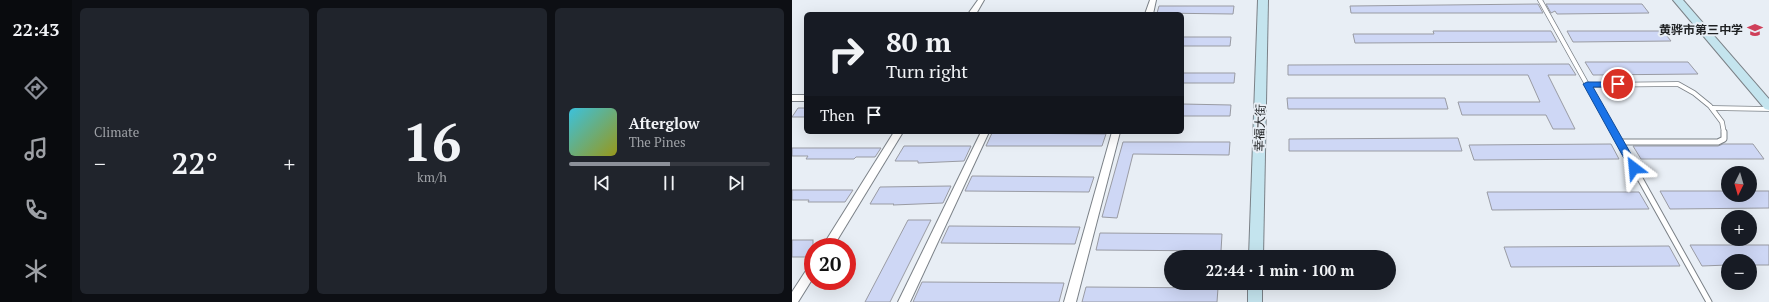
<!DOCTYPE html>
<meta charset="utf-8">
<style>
:root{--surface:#171b24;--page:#20242c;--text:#f1f3f6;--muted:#9ea1a6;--line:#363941;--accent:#8c9099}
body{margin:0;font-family:"PT Serif","Noto Sans SC",serif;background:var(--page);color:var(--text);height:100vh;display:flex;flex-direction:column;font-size:15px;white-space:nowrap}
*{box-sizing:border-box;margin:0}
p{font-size:13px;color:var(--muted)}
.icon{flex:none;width:22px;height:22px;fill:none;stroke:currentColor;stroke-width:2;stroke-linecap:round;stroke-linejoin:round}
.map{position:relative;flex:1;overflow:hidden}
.drawer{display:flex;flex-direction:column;gap:8px;padding:8px;background:#0d0f14;width:720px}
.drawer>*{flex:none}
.banner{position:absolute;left:12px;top:12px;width:380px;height:122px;border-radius:6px;box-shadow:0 4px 16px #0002;background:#171b24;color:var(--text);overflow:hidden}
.needle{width:26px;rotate:185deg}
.controls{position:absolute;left:929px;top:166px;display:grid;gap:8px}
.controls a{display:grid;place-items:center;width:36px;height:36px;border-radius:50%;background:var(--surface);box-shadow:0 4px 16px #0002;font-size:20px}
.speed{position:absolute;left:12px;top:238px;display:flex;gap:8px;font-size:20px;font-weight:700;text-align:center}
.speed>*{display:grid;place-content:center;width:52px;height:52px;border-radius:50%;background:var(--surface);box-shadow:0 4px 16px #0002;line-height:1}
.speed .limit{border:6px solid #d22;background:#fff;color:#111}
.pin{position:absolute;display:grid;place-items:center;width:34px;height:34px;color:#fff;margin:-17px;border:2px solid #fff;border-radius:50%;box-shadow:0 1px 4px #0007}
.me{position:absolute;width:44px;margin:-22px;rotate:331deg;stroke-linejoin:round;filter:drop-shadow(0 0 3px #0008)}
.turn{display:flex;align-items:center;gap:14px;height:84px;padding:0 16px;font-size:18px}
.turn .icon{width:52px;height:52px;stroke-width:2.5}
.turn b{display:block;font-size:28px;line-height:34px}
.then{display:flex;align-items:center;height:38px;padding:0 16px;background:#0003;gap:8px;font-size:15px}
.big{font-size:30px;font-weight:800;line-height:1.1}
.drawer .card{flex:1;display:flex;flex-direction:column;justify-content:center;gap:6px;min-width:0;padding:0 14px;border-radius:6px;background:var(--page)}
.drawer .dial{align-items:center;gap:0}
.dial b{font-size:52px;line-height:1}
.song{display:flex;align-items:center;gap:12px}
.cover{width:48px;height:48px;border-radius:6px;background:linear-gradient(135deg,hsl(190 70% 55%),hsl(60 70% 35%))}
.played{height:4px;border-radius:2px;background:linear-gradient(90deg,var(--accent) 50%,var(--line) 50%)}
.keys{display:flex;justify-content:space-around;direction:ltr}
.heat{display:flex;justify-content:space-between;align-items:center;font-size:22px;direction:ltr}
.drawer .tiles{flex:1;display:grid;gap:8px;grid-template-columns:repeat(3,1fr)}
.trip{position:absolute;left:372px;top:250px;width:232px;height:40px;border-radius:20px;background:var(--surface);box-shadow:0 4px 16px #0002;font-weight:800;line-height:40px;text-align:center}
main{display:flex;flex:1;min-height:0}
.menu{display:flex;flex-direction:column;width:72px;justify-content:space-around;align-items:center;background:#090b0e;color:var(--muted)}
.menu .icon{width:28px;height:28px}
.menu .active{color:var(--accent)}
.menu b{font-size:18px;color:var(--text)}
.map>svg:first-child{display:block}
</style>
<main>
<nav class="menu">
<b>22:43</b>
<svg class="icon active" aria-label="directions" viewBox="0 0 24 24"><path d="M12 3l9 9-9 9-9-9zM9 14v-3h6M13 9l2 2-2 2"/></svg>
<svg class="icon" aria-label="music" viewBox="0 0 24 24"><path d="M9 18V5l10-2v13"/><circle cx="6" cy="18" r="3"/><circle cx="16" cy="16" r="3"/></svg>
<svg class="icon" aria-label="phone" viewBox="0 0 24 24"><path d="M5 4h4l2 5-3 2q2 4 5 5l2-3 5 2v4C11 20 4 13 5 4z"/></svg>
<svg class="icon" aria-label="climate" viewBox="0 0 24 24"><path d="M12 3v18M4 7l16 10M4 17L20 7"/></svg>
</nav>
<section class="drawer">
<div class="tiles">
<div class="card"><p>Climate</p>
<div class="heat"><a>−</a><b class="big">22°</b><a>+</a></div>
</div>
<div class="card dial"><b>16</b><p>km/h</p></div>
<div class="card">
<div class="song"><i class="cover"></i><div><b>Afterglow</b><p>The Pines</p></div></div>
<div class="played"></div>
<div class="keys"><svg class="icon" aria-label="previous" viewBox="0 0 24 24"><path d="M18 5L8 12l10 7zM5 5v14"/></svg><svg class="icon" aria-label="pause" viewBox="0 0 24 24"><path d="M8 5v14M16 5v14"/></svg><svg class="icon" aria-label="next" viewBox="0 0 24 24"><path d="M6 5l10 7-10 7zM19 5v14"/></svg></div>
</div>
</div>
</section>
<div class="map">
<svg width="977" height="302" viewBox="0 0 977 302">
<rect width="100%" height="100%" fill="#e8eef5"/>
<g fill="#ced7f5" stroke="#999ba3">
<path d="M746 4 751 13H559L558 6Z"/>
<path d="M754 4H850L857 13 765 14 763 11 759 13Z"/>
<path d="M367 6H442L441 14 365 13Z"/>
<path d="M641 31H759L765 42 563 43 561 34H642Z"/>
<path d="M775 31H871L879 41 781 42Z"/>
<path d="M390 37H439L438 46H390Z"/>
<path d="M793 62H896L906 74 801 75Z"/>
<path d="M777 64 784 75H756L783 129H761L754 115H670L666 102H748L736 75H496V65Z"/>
<path d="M390 73H443L442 83H390Z"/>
<path d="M495 98H653L656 109H496Z"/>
<path d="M390 104 439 105 438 116H390Z"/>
<path d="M6 108H14V117H0Z"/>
<path d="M200 133 314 134 310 146H194Z"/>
<path d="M666 138 670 151H497V139Z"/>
<path d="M331 142H438L437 155 341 154 325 218 310 217Z"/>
<path d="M819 144 827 159 682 160 677 145Z"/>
<path d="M931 144H961L972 159H849L841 146H926Z"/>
<path d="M112 146H179L172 161 126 163V161H103Z"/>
<path d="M0 148H89L83 157H64L62 159H14L16 156H0Z"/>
<path d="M180 176 302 177 297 192 173 191Z"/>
<path d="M159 186 151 203 101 205 102 204H78L88 187Z"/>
<path d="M0 190H61L53 202H16L17 200H0Z"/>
<path d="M868 191H936V195H958V191H977V208L878 209Z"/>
<path d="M695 192H847L857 209 700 210Z"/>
<path d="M116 220H139L98 302H73Z"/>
<path d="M157 226 288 227 283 244 149 243Z"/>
<path d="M308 233 430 234 429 251 304 250Z"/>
<rect x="0" y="240" width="21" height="17"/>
<path d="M898 245H977V265H958V261H936V265L910 266Z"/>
<path d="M877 246 888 266 719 267 712 247Z"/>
<path d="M130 282 272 283 267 302H121Z"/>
<path d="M294 287 426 288 425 302H290Z"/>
</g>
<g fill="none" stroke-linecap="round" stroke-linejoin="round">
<g stroke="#7b8187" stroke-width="5.5">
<g id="lane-far1">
<path d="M748 0 822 133"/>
<path d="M795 85 886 84 902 93 918 106 930 122 932 133"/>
<path d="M920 108 977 109"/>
</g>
</g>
<g stroke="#7b8187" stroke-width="7">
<g id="lane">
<path d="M822 132 917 302"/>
<path d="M827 142H926L932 139V132"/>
</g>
</g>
<g stroke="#7b8187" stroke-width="2">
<g id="street">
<path d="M186 0H192L184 14H176Z"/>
<path d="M358 0H364L361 14H353Z"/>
<rect x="0" y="95" width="14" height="6"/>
<path d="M102 132H111L41 247H30Z"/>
<path d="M189 132H197L118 302H106Z"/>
<path d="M320 132H328L284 302H272Z"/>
<path d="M21 264V278L6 302H0V292L17 266Z"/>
</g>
</g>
<g stroke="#7b8187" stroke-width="2">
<g id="secondary">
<path d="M466 0H476L471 257H457Z"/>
<path d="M881 0H891L977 99V110L973 109Z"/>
<rect x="456" y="283" width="14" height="19"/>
</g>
</g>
<use href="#lane-far1" stroke="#fff" stroke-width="4"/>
<use href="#lane" stroke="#fff" stroke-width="5"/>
<use href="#street" fill="#fff" fill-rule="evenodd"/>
<use href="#secondary" fill="#c4e4ee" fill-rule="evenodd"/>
</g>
<path fill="#1a73e8" stroke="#114b97" d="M795 82H826L830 84 826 87H801L847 168 845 171H839L791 84Z"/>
<defs>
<g id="school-bare" transform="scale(1.2)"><path d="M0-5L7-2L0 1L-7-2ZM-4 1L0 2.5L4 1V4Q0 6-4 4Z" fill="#cf3f59" stroke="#e8eef5" stroke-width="2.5" paint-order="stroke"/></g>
</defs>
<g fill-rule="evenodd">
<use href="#school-bare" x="963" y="30"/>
</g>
<g text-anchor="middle" stroke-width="4" stroke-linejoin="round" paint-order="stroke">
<g font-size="12" font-weight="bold" fill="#1f2123" stroke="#e8eef5" text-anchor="end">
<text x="951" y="34">黄骅市第三中学</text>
</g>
<g font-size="12" fill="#1f2123" stroke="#e8eef5">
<text transform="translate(468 128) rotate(-88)" y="4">幸福大街</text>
</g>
</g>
</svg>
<div class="controls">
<a><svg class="needle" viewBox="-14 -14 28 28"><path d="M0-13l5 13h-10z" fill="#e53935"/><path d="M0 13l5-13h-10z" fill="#9ea1a6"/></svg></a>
<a>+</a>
<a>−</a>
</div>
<div class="speed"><div class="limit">20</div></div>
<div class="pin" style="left:826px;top:84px;background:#d93025"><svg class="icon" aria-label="arrive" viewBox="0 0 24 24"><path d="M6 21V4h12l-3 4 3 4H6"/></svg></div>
<svg class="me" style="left:842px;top:168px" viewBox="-20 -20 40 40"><path d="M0-17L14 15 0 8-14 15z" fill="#1a73e8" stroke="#fff" stroke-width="4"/></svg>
<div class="trip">22:44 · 1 min · 100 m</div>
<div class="banner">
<div class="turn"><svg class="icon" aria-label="right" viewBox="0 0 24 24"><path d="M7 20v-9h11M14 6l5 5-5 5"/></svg><div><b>80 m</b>Turn right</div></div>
<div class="then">Then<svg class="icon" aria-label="arrive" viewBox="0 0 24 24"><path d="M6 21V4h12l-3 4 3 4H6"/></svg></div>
</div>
</div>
</main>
